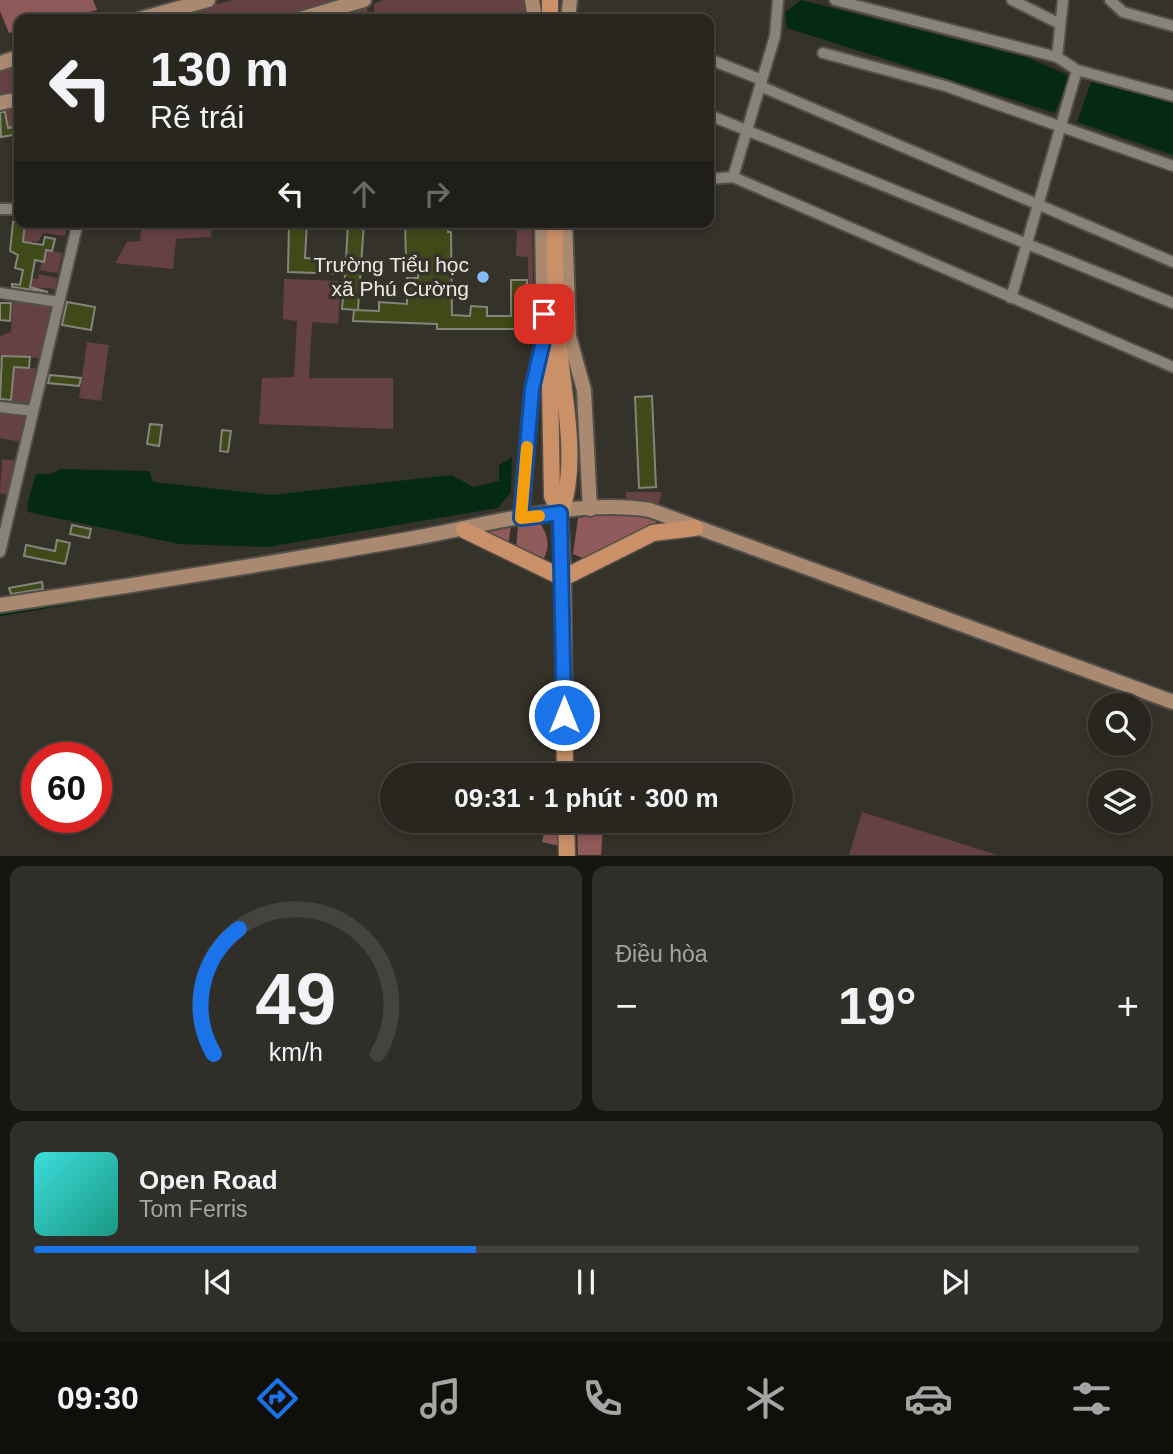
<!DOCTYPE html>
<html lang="vi">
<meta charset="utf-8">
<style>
:root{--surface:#28261f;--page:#302e28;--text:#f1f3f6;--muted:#a5a5a4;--line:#44433d;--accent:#1a73e8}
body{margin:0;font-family:Helvetica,sans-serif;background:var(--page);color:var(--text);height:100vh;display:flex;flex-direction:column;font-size:26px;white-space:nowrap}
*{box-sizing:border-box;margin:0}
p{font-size:23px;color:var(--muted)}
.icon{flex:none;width:38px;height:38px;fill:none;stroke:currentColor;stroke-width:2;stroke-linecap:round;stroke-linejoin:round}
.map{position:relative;height:856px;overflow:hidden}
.side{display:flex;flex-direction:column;gap:10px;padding:10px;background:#161511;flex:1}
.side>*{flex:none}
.hud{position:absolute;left:14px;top:14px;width:700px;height:214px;border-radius:14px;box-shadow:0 4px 10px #0003,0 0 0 2px var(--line);background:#28261f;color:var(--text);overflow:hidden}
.buttons{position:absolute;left:1088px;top:693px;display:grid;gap:14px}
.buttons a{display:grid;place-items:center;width:63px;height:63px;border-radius:50%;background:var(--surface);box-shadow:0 4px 10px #0003,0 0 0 2px var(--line);font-size:35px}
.speed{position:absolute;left:21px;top:742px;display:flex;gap:14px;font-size:35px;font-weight:700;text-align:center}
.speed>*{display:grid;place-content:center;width:91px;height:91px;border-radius:50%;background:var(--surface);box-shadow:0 4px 10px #0003,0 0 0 2px var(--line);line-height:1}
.speed .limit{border:10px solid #d22;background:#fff;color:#111}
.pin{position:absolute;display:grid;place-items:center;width:60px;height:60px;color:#fff;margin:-30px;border-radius:14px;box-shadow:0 4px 10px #0006}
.me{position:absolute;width:77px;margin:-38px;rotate:0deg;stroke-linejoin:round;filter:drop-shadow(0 0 5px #0008)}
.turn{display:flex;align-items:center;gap:24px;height:147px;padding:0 21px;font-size:32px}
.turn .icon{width:91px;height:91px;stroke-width:2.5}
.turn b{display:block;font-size:49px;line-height:60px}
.lanes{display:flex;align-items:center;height:66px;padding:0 21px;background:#0003;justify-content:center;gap:35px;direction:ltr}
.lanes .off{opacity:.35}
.big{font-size:52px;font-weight:700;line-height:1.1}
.side .card{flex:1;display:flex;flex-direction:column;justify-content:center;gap:10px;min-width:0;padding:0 24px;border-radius:14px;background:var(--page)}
.side .dial{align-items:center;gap:0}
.dial svg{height:182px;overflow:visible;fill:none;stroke:var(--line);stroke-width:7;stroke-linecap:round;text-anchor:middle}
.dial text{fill:var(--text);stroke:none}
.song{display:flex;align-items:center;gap:21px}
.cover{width:84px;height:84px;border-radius:10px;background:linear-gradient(135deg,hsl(180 70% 55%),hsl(170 70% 35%))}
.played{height:7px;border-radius:4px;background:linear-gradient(90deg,var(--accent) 40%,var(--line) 40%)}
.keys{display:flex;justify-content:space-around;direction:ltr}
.heat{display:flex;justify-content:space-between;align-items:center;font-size:38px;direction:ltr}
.side .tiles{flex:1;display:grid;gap:10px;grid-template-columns:1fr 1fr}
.card:last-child{grid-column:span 2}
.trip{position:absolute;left:380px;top:763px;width:413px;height:70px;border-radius:35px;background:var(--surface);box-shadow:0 4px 10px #0003,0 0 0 2px var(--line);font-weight:700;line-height:70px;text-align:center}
.dock{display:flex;height:112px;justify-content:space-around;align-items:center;background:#100f0c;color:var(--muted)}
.dock .icon{width:49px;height:49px}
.dock .current{color:var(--accent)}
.dock b{font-size:32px;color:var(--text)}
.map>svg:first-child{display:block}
</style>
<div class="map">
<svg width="1173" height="856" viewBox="0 0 1173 856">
<rect width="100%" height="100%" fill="#353229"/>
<g fill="#664141">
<path d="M233 0H351L285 19H159Z"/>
<path d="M384 0H528L531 19H375L374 4Z"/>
<path d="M367 5 368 19H313Z"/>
<path d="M19 64V95L0 100V70Z"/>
<path d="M19 105V127L8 128 5 108Z"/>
<path d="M25 222H69L65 236 43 233 38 242 32 241 30 251 21 258Z"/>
<path d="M142 222H212L211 237 176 239 173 269 115 263 127 242 140 241Z"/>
<path d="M517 222H532L534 340 529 339 528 257 516 256Z"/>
<path d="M47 250 62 253 58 273 39 270Z"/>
<path d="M39 274 57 278 55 289 30 287 31 278 38 279Z"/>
<path d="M284 279 341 281 338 324 312 322 309 378H393V429L259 424 262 378 294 377 297 321 283 319Z"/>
<path d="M13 298 52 303 40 358 2 356 0 367V336L11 332Z"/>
<path d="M87 342 109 345 101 401 79 398Z"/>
<path d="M6 367 36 368 28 407 11 405 13 382 5 381Z"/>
<path d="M0 410 27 412 21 442 0 438Z"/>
<path d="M2 459 16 461 9 495 0 493Z"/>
<path d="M626 492H662L658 506 631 502 626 498Z"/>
<path d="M862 812 997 855H849Z"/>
</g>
<g fill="#915a5a">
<path d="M0 0H93L97 10 63 19H19V31L9 33 0 11Z"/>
<path d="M628 511 655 517 656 523 594 556 583 558 573 554 578 518Z"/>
<path d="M539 521C547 535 551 543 544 558L535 561 516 550 518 525Z"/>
<path d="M511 524 508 548 484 532Z"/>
<path d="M547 821H559L560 846 542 842Z"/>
<path d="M577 821H594V827H603L601 855H578Z"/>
</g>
<g fill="#052a14">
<path d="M801 0 1029 58 1070 76 1055 113 787 28 785 12Z"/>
<path d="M1091 82 1173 102V155L1077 122Z"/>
<path d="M512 457 511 492 498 508 267 547 179 544 28 512 27 505 36 474H51L60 469 149 471 153 482 272 495 451 475 473 487 499 481V465Z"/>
</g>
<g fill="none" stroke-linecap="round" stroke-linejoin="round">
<g stroke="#052a14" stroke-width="2.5">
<path d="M414 545 457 538"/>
<path d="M0 615 169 586"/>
</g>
</g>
<g fill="#404a19" stroke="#82857b" stroke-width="2">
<path d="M0 112H5L8 128 19 126V134L1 137Z"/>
<path d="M13 222H25L23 242 43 245 45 237 55 239 52 251 46 250 44 262 35 260 30 287 48 292 12 287V284L20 285 23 270 15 268 18 255 10 251Z"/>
<path d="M289 222H307L305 258 346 260 348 222H364L358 310 342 309 345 274 288 272Z"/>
<path d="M405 222H448V232H451L452 315 470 316 471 306 487 307V316H511V280H527V329H437V324L353 321 354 310 379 311V302L407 304V278H418V257H406Z"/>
<path d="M67 302 95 307 91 330 62 325Z"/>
<path d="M0 303H11L10 321 0 320Z"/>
<path d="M2 356 30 357 29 368 14 367 11 400 0 399Z"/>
<path d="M50 375 81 378 79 386 48 383Z"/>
<path d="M652 396 656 487 639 488 635 397Z"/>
<path d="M150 424 162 425 159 446 147 444Z"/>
<path d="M222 430 231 431 228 452 220 451Z"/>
<path d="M72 525 91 529 89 538 70 534Z"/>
<path d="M57 540 70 543 65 564 24 556 26 545 55 551Z"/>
<path d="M42 582 43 589 11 594 9 588Z"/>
</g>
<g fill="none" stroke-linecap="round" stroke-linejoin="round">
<g stroke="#534f49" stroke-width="14">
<g id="street">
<path d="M835 0 1057 57 1077 70 1173 96"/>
<path d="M1012 0 1060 24"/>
<path d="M1110 0 1123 12 1173 26"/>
<path d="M823 53 945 86 1173 166"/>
<path d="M1057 57 1063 0"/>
<path d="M709 59 762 80"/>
<path d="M760 86 1173 262"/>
<path d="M709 115 1173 303"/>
<path d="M733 177 775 36 778 0"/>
<path d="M709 179 733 177 1173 367"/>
<path d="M0 209H19"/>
<path d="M0 293 59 302"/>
<path d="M1011 298 1077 70"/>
<path d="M0 407 33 411"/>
<path d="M0 552 78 222"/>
</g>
</g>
<g stroke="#534f49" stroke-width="18">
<g id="secondary">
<path d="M532 0 535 19"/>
<path d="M140 19 208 0"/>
<path d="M300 19 364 0"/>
<path d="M568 19 570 0"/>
<path d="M0 63 19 57"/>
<path d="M0 103 19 99"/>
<path d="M565 222 569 336 584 390 590 509"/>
<path d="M521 518 532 389 544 336 542 222"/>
<path d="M0 605C137 585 273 563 409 539 484 526 574 498 650 510L1173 702"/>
</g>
</g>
<g stroke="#534f49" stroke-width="19">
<g id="primary">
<path d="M550 0V19"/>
<path d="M555 222C555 258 555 295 557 331 561 381 581 466 560 513"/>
<path d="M557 332 550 384 552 496 560 513 563 578 565 775"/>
<path d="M464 530 563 578 653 533 695 528"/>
<path d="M566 821 567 856"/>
</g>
</g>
<use href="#street" stroke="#88837a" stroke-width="10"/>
<use href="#secondary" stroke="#a98a71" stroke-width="14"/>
<use href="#primary" stroke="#ca9169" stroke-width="16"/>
</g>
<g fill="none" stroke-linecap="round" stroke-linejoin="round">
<g stroke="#114b97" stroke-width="18">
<path id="route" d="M544 314V337L532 389 521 518 560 513 564 715"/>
</g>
<use href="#route" stroke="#1a73e8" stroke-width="12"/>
<path stroke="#f59e0b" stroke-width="12" d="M527 447 521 518 539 516"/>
</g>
<circle fill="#85bbfb" stroke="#353229" stroke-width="2.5" cx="483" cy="277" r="7"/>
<g text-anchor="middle" stroke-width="7" stroke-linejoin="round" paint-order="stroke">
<g font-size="21" fill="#edeae5" stroke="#353229" text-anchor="end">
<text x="469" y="272">Trường Tiểu học<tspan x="469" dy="24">xã Phú Cường</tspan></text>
</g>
</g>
</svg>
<div class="buttons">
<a><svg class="icon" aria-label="search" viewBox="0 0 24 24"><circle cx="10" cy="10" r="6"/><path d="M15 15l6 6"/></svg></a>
<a><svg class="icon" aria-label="layers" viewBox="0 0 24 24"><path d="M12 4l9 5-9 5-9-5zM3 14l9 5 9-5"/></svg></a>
</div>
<div class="speed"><div class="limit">60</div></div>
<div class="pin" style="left:544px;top:314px;background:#d93025"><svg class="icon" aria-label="arrive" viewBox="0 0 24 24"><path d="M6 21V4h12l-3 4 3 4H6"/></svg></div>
<svg class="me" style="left:564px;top:715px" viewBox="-20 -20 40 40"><circle r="17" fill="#1a73e8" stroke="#fff" stroke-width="3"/><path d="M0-11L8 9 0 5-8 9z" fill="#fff"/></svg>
<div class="trip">09:31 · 1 phút · 300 m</div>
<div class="hud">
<div class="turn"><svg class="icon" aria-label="left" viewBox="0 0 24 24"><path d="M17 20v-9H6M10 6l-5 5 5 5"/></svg><div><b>130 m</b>Rẽ trái</div></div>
<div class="lanes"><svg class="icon" aria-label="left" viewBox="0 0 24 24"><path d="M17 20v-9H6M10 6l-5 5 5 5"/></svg><svg class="icon off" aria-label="ahead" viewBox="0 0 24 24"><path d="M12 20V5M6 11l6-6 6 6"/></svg><svg class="icon off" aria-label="right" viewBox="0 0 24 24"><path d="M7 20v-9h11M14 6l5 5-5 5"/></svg></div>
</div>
</div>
<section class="side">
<div class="tiles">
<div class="card dial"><svg viewBox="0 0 100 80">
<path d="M14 69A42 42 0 1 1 86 69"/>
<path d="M14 69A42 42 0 0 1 25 14" stroke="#1a73e8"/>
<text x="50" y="56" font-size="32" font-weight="700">49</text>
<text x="50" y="72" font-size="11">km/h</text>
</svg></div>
<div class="card"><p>Điều hòa</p>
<div class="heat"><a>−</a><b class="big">19°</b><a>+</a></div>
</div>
<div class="card">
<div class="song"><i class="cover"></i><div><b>Open Road</b><p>Tom Ferris</p></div></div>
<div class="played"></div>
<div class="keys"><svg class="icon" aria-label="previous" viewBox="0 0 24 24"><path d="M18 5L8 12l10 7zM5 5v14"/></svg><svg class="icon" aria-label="pause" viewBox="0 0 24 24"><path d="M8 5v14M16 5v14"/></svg><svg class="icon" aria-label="next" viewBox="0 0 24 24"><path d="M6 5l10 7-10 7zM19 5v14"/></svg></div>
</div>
</div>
</section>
<nav class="dock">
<b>09:30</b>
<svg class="icon current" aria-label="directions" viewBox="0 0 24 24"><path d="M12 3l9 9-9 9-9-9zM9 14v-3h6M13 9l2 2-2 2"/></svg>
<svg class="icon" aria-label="music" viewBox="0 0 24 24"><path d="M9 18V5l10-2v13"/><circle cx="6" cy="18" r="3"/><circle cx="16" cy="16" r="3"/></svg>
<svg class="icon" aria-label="phone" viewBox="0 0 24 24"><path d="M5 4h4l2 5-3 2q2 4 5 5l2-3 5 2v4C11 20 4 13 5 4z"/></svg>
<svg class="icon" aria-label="climate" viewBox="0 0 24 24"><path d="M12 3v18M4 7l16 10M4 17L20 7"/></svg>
<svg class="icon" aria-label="car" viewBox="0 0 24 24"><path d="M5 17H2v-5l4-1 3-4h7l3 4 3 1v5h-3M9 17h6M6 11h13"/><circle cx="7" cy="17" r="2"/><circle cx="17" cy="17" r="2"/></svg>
<svg class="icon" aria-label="filters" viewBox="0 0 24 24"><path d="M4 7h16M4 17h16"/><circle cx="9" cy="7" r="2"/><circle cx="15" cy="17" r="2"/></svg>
</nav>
